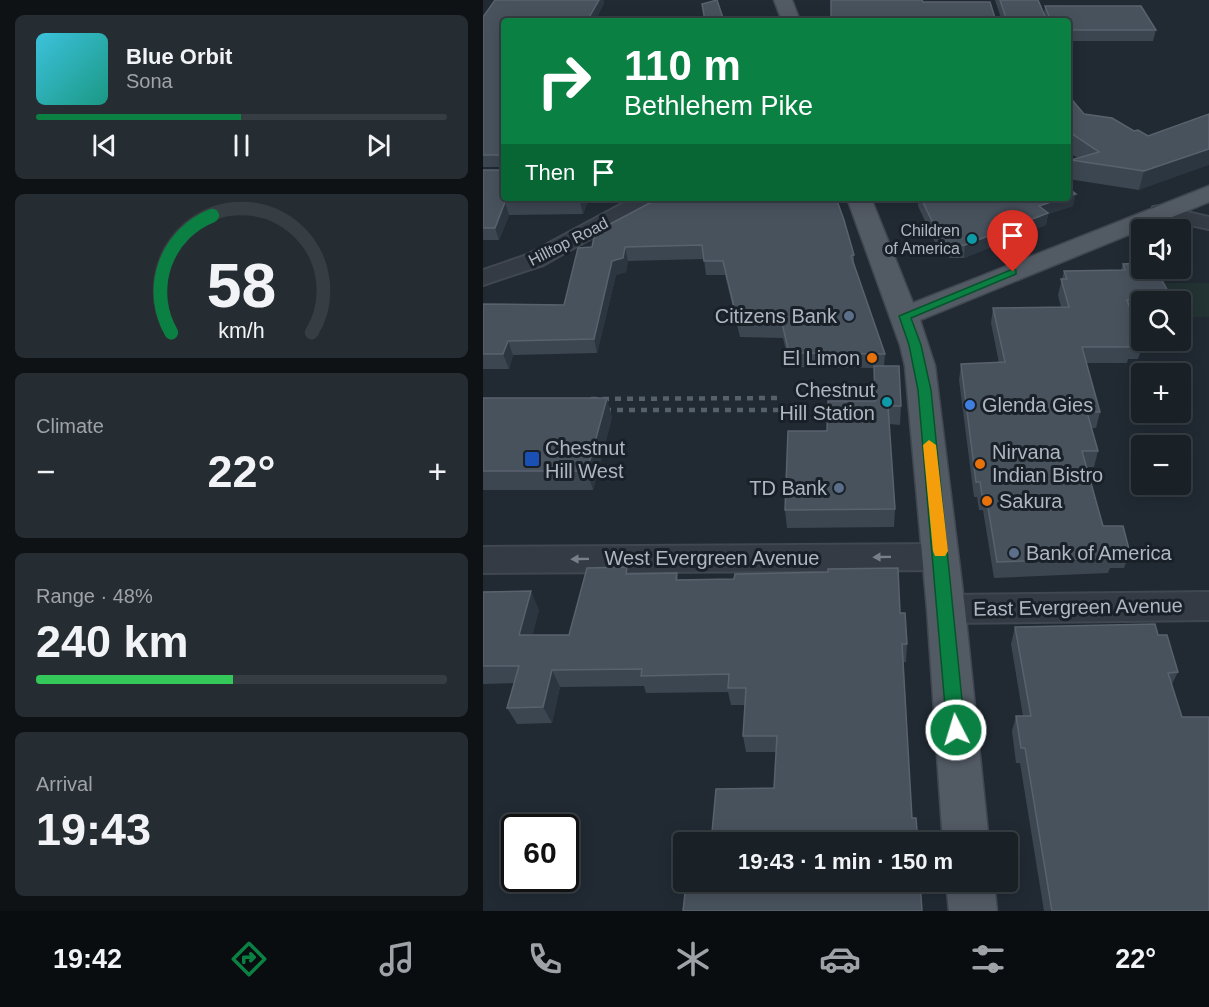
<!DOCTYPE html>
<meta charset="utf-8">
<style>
:root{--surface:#192026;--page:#262d32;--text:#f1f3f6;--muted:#9fa3a7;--line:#373e43;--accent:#0b8043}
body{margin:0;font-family:Arial,sans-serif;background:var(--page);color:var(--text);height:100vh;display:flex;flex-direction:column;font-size:22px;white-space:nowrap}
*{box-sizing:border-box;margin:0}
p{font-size:20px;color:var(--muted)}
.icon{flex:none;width:33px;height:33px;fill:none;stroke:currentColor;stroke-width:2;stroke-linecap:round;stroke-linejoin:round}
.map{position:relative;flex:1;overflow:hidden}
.details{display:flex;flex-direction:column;gap:15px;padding:15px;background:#0e1215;width:483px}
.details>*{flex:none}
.guide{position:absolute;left:18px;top:18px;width:570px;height:183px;border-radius:6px;box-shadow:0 3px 15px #0003,0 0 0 2px var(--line);background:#0b8043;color:#fff;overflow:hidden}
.tools{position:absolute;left:648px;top:219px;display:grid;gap:12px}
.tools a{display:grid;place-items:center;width:60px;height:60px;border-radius:6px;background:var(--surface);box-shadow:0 3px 15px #0003,0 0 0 2px var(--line);font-size:30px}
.speed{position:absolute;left:18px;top:814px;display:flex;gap:12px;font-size:30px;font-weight:700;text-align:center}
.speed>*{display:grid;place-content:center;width:78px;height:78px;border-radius:50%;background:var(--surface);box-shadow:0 3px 15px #0003,0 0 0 2px var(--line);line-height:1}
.speed .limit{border:3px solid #111;border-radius:9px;background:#fff;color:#111}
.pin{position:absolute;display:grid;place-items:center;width:51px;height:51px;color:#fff;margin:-62px -26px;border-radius:50% 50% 50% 0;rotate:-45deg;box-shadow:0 0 6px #0007}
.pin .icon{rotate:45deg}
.me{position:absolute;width:66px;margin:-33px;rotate:355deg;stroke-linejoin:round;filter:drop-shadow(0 0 4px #0008)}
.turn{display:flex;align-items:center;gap:21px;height:126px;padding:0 24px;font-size:27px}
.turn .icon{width:78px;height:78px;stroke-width:2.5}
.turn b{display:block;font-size:42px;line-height:51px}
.then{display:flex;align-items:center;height:57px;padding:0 24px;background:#0003;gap:12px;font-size:22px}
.big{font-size:45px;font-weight:700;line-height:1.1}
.details .tile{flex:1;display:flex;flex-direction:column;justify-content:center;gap:9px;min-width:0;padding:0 21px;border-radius:9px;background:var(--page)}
.details .dial{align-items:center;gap:0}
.dial svg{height:156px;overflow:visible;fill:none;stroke:var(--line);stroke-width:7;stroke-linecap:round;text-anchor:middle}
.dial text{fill:var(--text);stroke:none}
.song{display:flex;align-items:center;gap:18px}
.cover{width:72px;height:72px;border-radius:9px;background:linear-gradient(135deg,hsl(190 70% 55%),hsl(170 70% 35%))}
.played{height:6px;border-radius:3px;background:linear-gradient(90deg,var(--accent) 50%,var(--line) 50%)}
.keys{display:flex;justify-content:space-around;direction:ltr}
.heat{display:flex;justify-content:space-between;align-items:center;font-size:33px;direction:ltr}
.charge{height:9px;border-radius:4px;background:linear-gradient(90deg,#34c759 48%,var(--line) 0)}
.trip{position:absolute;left:190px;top:832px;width:345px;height:60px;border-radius:6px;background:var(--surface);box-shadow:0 3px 15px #0003,0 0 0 2px var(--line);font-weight:700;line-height:60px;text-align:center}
.menu{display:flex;height:96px;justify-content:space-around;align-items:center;background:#0a0d0f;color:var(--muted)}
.menu .icon{width:42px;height:42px}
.menu .selected{color:var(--accent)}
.menu b{font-size:27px;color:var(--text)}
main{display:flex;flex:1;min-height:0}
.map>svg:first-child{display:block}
</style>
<main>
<section class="details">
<div class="tile">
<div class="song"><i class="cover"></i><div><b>Blue Orbit</b><p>Sona</p></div></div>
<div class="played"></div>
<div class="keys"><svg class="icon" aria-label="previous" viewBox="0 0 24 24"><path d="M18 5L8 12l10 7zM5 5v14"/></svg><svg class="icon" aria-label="pause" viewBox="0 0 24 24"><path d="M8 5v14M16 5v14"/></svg><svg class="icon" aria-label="next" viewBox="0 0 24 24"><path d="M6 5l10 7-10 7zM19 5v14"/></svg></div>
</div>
<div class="tile dial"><svg viewBox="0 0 100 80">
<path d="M14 69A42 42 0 1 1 86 69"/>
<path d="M14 69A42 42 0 0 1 35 9" stroke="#0b8043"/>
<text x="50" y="56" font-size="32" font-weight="700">58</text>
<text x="50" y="72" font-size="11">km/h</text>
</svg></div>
<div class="tile"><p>Climate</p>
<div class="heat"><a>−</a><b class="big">22°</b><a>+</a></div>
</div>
<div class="tile"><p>Range · 48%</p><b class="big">240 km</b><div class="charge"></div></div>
<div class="tile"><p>Arrival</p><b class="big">19:43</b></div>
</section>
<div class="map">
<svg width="726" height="911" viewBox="0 0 726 911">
<rect width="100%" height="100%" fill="#212a33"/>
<path fill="#233334" d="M667 283H726V317H698V302L677 301Z"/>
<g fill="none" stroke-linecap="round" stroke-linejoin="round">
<g stroke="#404750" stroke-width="4">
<g id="street">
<path d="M150 198H176L173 202 60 265 0 285V270L44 255Z"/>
<path d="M678 206 726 217V229L670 217 667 212 670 207Z"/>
<path d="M458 544 469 548 474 557 469 566 458 570 0 573V547Z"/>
<path d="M726 592V620L463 623 451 619 446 609 451 599 463 595Z"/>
</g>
</g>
<g stroke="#404750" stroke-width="3">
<g id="primary">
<path d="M291 0H309L317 21H299Z"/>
<path d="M726 186V202L437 320 452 366 482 609 506 843H460L444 609 422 366 417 345 364 198H388L430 303Z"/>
<path d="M463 882H511L514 911H466Z"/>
</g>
</g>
<use href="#street" fill="#343b44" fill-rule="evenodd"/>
<use href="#primary" fill="#525a64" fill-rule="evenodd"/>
<g stroke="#56606b" stroke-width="4.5" stroke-dasharray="6 6" stroke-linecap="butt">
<path d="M108 399 297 398"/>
<path d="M110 410H296"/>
</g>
</g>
<g fill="#3c4651">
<path d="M512 0H555L561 14 562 6 673 30 670 41H585V21H519Z"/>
<path d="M121 3 112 21H21V198H106L100 214 26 215 16 240H0V170H19V167H0V17Z"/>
<path d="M585 95 601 114 665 136 726 114 656 190 585 179 588 160 595 158 585 152Z"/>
<path d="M435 198H585L590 206 565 214 563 225 481 258H467L457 253 435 206Z"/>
<path d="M112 232 371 255V263L402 354 401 366 418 406 417 425 406 424 412 509 411 527 304 528 302 510 344 431 391 401V368L307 367 300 338 257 337 242 275H223L221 259 145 261 143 272 133 275 114 353 30 355 26 369H0V304L81 305 109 247Z"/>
<path d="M640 264 686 293 684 302H658V315H650L660 344 655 359H645L644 363H603L617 412 613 428H609L615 451 611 467H604L620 526 647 553 641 568H627L625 573 511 578 500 510H496L494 497H491L476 380 478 364 516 363 508 323 510 308 578 307 575 295 581 271 638 270Z"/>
<path d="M0 398 129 417 110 490H0Z"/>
<path d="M194 573 195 580 417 613 424 644 423 662H420L429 818 435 843 291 788 293 752H263L260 736 262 705H248L245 692 163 693 161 686 77 687 69 723 34 724 24 708 31 683 0 684V592L56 610 49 635H86L146 574Z"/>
<path d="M532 627 675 635 695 672 689 684 726 911H561L537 763H533L529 731 533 716H540L528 644Z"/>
</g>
<g fill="#2c3640">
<path d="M116 0H121V3L112 21H104Z"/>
<path d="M726 149V165L656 190 661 171Z"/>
<path d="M593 194 590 206 565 214 563 225 481 258 482 245 556 206 580 198H585V196Z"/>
<path d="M99 198H106L100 214 97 202Z"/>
<path d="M22 202 26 215 16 240 12 228Z"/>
<path d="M142 247 145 261 143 272 133 275 114 353 111 339 129 261Z"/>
<path d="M25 341 30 355 26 369 20 354Z"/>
<path d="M124 398 129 417 110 490 104 471Z"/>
<path d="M48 591 56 610 45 653 36 635Z"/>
<path d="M69 670 77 687 69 723 60 707Z"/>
</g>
<g fill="#48525d" stroke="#58626d" stroke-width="1.5">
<path d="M12 0H116L104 21H21V198H99L97 202H22L12 228H0V170H19V155H0V17Z"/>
<path d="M234 0 241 21H222L219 4Z"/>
<path d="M348 0H439L440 2H507L513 21H348Z"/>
<path d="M517 0H555L564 21H524Z"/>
<path d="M562 6H658L673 30H585V21H568Z"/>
<path d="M585 95 601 114 629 118 651 131 655 130 665 136 726 114V149L661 171 588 160 616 152 585 131Z"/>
<path d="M585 188 593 194 585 196Z"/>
<path d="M176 198H353L361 220 371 255 368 256 402 354 306 353 299 323H255L240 261H221L219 245 142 247 140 258 129 261 111 339 25 341 20 354H0V304L81 305 95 248 109 247 112 232Z"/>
<path d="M438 198H580L556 206 565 213 482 245 469 246 458 240Z"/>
<path d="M658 263V268H672L686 293H683L685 298 644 300 660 344H648L649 347H599L617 412H604L615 451H599L620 526H640L647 553H629L631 558 514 562 503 495H499L497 482H493L478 364 522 362 510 308 586 307 578 279H584L581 271 642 270 640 264Z"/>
<path d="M391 366H416L418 406H405L412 509 302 510 305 431H344L345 401H392Z"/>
<path d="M0 398H124L104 471H0Z"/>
<path d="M144 567 143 574 194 573 193 580 251 579 252 574 345 572V569L415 568 417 613H422L424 644H419L429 818H433L435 843H228L233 789 291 788 294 736H260L263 688H245L246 674 158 676 159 669 69 670 60 707 24 708 36 666H0V592L48 591 36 635H86L104 568Z"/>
<path d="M672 624 675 635H684L695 672 685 673 699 717H726V911H569L542 748H538L533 716H548L532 627Z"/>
<path d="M225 882H437L439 911H200L203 884H224Z"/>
</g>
<defs><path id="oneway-solid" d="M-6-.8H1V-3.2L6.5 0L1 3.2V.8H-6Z" transform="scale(1.5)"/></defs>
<g fill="#777f89">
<use href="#oneway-solid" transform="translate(399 557) rotate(179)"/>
<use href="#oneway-solid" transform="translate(97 559) rotate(179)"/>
</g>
<path fill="#0b8043" stroke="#07532c" stroke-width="1.5" d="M530 269 533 270V274L428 318 438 345 448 390 482 730 479 736 473 738 467 736 464 730 435 390 426 345 416 316Z"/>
<path fill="#f59e0b" d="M446 440 453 445 465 551 462 556H452L450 551 440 445Z"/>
<g fill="#0f9aa8" stroke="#192028" stroke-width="2">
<circle cx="489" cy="239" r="6"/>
<circle cx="404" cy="402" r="6"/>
</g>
<g fill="#5c6f8a" stroke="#192028" stroke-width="2">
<circle cx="366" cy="316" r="6"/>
<circle cx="356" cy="488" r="6"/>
<circle cx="531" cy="553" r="6"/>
</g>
<g fill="#e8710a" stroke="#192028" stroke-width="2">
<circle cx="389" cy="358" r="6"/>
<circle cx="497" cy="464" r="6"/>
<circle cx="504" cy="501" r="6"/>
</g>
<circle fill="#3f7fe0" stroke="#192028" stroke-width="2" cx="487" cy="405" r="6"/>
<rect fill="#1a4fb4" stroke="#192028" stroke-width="2" x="41" y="451" width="16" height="16" rx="3"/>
<g text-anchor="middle" stroke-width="6" stroke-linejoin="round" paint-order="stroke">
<g font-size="16" fill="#aeb6c1" stroke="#192028" text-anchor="end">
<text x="477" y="236">Children<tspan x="477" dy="18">of America</tspan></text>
</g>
<g font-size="16" fill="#aeb6c1" stroke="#192028">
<text transform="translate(85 241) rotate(-27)" y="6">Hilltop Road</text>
</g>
<g font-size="20" fill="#aeb6c1" stroke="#192028" text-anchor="start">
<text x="354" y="323" text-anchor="end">Citizens Bank</text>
<text x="377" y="365" text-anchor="end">El Limon</text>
<text x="392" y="397" text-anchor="end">Chestnut<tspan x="392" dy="23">Hill Station</tspan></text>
<text x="499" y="412">Glenda Gies</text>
<text x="62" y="455">Chestnut<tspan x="62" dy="23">Hill West</tspan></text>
<text x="509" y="459">Nirvana<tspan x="509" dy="23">Indian Bistro</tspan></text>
<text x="344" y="495" text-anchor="end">TD Bank</text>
<text x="516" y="508">Sakura</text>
<text x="543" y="560">Bank of America</text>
</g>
<g font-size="20" fill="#aeb6c1" stroke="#192028">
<text x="229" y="565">West Evergreen Avenue</text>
<text transform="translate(595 607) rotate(-1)" y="7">East Evergreen Avenue</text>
</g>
</g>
</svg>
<div class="tools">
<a><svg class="icon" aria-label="sound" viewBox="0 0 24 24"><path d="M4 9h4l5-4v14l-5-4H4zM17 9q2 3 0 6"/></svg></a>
<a><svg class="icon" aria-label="search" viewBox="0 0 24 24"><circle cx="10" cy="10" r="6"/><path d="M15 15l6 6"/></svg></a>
<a>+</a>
<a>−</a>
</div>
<div class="speed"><div class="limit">60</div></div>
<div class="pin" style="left:530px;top:272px;background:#d93025"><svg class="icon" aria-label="arrive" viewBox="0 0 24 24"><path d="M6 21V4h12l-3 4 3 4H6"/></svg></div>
<svg class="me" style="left:473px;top:730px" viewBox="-20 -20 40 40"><circle r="17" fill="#0b8043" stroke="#fff" stroke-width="3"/><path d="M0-11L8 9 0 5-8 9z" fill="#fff"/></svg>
<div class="trip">19:43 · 1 min · 150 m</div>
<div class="guide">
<div class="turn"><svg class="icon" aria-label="right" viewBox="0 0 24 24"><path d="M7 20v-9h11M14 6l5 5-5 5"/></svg><div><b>110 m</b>Bethlehem Pike</div></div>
<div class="then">Then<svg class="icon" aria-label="arrive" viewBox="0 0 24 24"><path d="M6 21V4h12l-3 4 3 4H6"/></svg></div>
</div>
</div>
</main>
<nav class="menu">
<b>19:42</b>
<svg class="icon selected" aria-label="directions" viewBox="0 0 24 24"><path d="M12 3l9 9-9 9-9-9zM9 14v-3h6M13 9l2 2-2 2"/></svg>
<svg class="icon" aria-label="music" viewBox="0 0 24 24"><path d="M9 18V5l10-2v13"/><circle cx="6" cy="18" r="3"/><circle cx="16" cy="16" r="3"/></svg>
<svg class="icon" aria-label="phone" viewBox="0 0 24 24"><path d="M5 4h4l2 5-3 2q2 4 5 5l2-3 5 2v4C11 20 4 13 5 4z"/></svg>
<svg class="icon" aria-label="climate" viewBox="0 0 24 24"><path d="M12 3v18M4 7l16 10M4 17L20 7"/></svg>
<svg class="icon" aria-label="car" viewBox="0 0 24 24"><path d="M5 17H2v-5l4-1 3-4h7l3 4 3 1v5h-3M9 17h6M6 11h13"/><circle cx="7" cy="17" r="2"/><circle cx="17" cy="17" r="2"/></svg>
<svg class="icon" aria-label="filters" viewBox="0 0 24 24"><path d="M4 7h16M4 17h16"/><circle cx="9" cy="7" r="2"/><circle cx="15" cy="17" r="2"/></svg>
<b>22°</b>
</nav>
